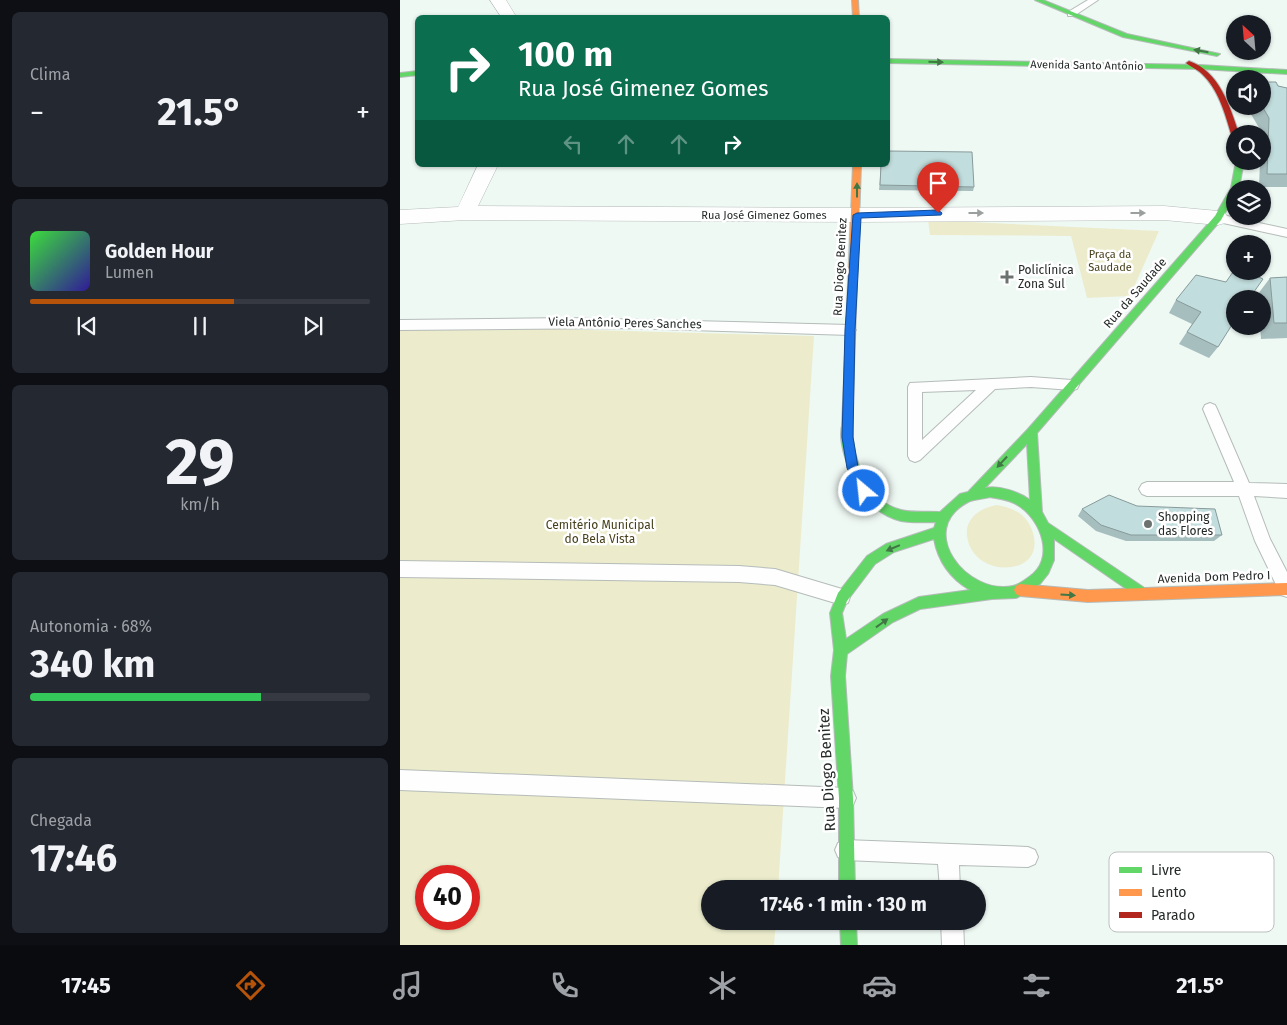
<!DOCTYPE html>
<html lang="pt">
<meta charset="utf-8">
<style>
:root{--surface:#171b24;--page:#242831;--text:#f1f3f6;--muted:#9ea1a6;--line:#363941;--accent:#b45309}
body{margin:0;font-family:"Fira Sans",sans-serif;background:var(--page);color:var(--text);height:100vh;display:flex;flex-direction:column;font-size:19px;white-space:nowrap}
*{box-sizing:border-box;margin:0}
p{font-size:16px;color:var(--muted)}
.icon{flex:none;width:28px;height:28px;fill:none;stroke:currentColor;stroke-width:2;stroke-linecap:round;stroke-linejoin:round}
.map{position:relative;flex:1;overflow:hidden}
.details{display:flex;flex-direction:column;gap:12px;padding:12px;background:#0d0f14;width:400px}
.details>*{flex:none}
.top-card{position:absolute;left:15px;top:15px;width:475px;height:152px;border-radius:8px;box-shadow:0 1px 4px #0004;background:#0b6e4f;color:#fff;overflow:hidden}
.needle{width:32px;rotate:334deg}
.tools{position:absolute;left:826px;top:15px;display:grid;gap:10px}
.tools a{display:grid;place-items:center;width:45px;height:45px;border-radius:50%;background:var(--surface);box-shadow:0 1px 4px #0004;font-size:25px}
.speed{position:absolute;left:15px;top:865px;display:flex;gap:10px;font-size:25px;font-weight:700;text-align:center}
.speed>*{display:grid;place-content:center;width:65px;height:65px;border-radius:50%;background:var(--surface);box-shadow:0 1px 4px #0004;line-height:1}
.speed .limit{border:8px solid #d22;background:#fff;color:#111}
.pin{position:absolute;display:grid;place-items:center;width:42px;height:42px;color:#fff;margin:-51px -21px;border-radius:50% 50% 50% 0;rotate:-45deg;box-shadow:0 0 5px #0007}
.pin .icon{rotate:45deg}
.me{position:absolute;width:55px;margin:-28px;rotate:332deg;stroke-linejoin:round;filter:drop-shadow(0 0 4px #0008)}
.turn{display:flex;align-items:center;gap:18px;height:105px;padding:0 20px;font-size:22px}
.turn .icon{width:65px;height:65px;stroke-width:2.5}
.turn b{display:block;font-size:35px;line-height:42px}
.lanes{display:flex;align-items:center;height:48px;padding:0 20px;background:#0003;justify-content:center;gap:25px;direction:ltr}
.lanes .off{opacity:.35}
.big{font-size:38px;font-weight:700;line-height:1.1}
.details .tile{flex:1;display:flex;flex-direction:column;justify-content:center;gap:8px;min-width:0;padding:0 18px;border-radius:8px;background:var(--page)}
.details .dial{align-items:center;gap:0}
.dial b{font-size:65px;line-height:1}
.song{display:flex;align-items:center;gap:15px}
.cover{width:60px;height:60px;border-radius:8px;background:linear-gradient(135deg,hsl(120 70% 55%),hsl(250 70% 35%))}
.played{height:5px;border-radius:2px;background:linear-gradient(90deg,var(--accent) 60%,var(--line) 60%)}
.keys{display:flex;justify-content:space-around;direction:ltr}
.heat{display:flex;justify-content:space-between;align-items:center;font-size:28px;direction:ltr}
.charge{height:8px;border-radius:4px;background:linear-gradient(90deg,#34c759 68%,var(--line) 0)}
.trip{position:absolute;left:301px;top:880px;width:285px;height:50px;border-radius:25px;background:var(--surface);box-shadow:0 1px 4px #0004;font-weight:700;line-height:50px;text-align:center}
.menu{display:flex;height:80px;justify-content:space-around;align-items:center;background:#090b0e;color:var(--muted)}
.menu .icon{width:35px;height:35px}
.menu .active{color:var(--accent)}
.menu b{font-size:22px;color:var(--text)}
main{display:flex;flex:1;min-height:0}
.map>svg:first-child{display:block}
</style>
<main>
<section class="details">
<div class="tile"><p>Clima</p>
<div class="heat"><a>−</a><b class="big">21.5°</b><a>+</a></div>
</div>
<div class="tile">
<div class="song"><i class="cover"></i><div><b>Golden Hour</b><p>Lumen</p></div></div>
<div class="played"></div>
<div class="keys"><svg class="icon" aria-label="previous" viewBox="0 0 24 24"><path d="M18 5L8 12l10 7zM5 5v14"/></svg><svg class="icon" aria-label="pause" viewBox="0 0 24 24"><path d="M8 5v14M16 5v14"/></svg><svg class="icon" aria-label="next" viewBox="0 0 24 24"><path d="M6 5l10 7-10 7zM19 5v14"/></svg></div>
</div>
<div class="tile dial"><b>29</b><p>km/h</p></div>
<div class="tile"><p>Autonomia · 68%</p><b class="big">340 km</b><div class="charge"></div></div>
<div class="tile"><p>Chegada</p><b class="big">17:46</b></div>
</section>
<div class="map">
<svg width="887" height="945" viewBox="0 0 887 945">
<rect width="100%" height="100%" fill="#eff9f4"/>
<g fill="#ececcd" fill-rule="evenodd">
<path d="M528 220 759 231 730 296 687 298 671 236 530 235Z"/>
<path d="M0 325 414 336 378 889H310V921H376L374 945H0ZM26 876H69V919H26Z"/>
<path d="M597 505C614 508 626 514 632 530 649 576 578 580 568 541 562 520 579 508 597 505Z"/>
</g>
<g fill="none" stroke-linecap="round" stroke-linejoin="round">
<g stroke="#b5bcb9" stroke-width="2">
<g id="lane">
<path d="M688 0H698L674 16H668V12Z"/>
<path d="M818 214 887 229V237L814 221 812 218Z"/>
<path d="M169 318 450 325 456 330 450 335 225 328 0 330V320Z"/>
<path d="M631 377 672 380 677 381 679 385 677 389 672 390 631 387 595 389 520 460 515 462 510 460 508 456V387L510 383ZM576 390 522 440V392Z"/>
<path d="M810 403 815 405 817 409 849 483 887 484V498L854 496 870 539 887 572V597L881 595 855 541 839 496H747L742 494 739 489 742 484 747 482H834L803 409 805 405Z"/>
<path d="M0 561 339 566 375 569 442 589 448 591 450 597 448 603 442 605 375 585 339 582 0 577Z"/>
<path d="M0 770 446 788 453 791 456 798 453 805 446 808 0 790Z"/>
<path d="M445 840 628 847 635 850 638 857 635 864 628 867 559 865 560 889H540L538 864 445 860 438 857 435 850 438 843Z"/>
<path d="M541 921H563L564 945H542Z"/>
</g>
</g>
<g stroke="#b5bcb9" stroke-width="1">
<g id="street">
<path d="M90 0H106L117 18H102Z"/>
<path d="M78 165H98L78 206 457 208 764 206 818 211 825 213 828 218 825 223 818 225 764 220 457 222 65 220 0 224V210L58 207Z"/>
</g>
</g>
<g stroke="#b5bcb9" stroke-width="2">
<g id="fast">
<path d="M635 0H643L727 34 820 54 817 56 723 37Z"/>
<path d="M488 59 800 65 887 70V74L800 69 488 63Z"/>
<path d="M18 71V75L0 77V73Z"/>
<path d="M836 161H844L839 188 835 189V195L821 220 637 433 642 512 648 523 746 589 748 593 746 597 742 599 738 597 654 539V560L648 574 640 584 620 596 616 598 592 599 520 609 493 622 447 654 445 676 453 798 455 889H439V798L431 676 434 650 430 613 438 593 467 556 486 544 534 528 536 522C524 522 512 523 501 521 470 513 453 486 445 457 442 447 439 432 443 423H451L452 426C453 458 465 501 501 510 513 513 527 511 540 512L560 494 568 492 628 429 815 216 831 188ZM627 444 630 500C619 492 599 485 585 488ZM590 497C600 499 611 500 619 506 641 520 656 559 629 577 625 580 618 585 613 586 567 596 515 530 568 502 574 499 583 499 590 497ZM534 539C538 561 551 579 570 590L519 597 483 614 446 639 442 613 447 601 475 564 494 552Z"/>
<path d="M440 921H456L457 945H441Z"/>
</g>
</g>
<g stroke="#b5bcb9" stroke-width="2">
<g id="slow">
<path d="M452 0H458L459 18H453Z"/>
<path d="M453 165H461L452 426 451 429H443L442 426Z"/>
<path d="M887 583V595L688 602 620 596 616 594 614 590 616 586 620 584 688 590Z"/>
</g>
</g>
<g stroke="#b5bcb9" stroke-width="2">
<path id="jam" d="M789 61C819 71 830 106 839 134H835V136L831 134C825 113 818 89 802 74 797 69 791 67 786 63Z"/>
</g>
<use href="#lane" fill="#fdfefd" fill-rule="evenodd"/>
<use href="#street" fill="#fdfefd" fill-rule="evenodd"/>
<use href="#fast" fill="#63d668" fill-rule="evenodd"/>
<use href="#slow" fill="#ff974d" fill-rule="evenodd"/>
<use href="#jam" fill="#b3261e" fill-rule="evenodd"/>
</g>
<g fill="#a7bebe">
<path d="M864 82 887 88V187H859L860 161H862V134H861V131L846 106H862V85Z"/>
<path d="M481 165 574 187 573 191 479 190Z"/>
<path d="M887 277V338L861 339 860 326H862V299H858V294L870 278Z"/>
<path d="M826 282 818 347 809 358 779 344 792 324 769 313 776 300Z"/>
<path d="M737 506 822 535 814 541H726L696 531 678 516 682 509Z"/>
</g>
<g fill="#c2dddd" stroke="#889b9b">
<path d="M864 82H876L878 86 887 88V174H867L869 118 862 106V86H864Z"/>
<path d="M488 151 572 152 574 187 480 185 481 165H488Z"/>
<path d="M835 269V271H846L863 279 849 299H835V320L818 347 787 332 801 312 776 300 796 275 826 282Z"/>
<path d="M887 277V323H874L870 278Z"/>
<path d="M709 495 737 506 815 509 822 535H731L701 525 682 509Z"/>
</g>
<defs><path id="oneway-solid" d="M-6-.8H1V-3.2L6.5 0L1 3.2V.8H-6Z" transform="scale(1.25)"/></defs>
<g fill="#407744">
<use href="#oneway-solid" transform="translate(801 51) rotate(-170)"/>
<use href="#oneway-solid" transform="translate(536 62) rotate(1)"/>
<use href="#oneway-solid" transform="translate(457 190) rotate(-90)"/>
<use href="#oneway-solid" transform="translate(602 462) rotate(133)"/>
<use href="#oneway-solid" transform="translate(493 548) rotate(157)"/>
<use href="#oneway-solid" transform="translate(668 595) rotate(3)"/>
<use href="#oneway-solid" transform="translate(482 623) rotate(-36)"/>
</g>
<g fill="#9b9f9d">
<use href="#oneway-solid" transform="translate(576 213)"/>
<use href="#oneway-solid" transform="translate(738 213)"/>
</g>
<path fill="#1a73e8" stroke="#114b97" d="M538 210 542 213 541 215 461 218 455 330 453 437 458 467 470 491 464 496 460 495 447 468 442 437 445 330 453 215 457 213Z"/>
<g fill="#6b726f" stroke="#fff" stroke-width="2">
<path d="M604.5 269.5h5v5h5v5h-5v5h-5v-5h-5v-5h5z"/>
<circle cx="748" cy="524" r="5"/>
</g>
<g text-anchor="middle" stroke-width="5" stroke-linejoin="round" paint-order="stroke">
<g font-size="11" fill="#242a27" stroke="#fff">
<text transform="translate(687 65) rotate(1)" y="4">Avenida Santo Antônio</text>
<text x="364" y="219">Rua José Gimenez Gomes</text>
</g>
<g font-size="11" fill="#48411d" stroke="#fff">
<text x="710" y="258">Praça da<tspan x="710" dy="13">Saudade</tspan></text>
</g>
<g font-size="12" fill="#242a27" stroke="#fff">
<text transform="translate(440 267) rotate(-87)" y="4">Rua Diogo Benitez</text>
<text transform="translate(735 293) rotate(-49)" y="4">Rua da Saudade</text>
<text transform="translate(225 323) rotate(1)" y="4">Viela Antônio Peres Sanches</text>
<text transform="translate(814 577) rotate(-2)" y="4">Avenida Dom Pedro I</text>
</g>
<g font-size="12" fill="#242a27" stroke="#fff" text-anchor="start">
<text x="618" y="274">Policlínica<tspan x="618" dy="14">Zona Sul</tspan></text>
<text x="758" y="521">Shopping<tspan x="758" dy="14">das Flores</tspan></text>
</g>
<g font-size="12" fill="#48411d" stroke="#fff">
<text x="200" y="529">Cemitério Municipal<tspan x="200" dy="14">do Bela Vista</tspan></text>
</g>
<g font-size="15" fill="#242a27" stroke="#fff">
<text transform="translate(427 770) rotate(-93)" y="5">Rua Diogo Benitez</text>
</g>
</g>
<rect x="709" y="852" width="165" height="80" rx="8" fill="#fff" stroke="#bdbfbe" stroke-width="1"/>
<rect x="719" y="867" width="23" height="6" fill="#63d668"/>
<rect x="719" y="889" width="23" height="7" fill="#ff974d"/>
<rect x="719" y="912" width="23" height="6" fill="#b3261e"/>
<g font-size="14" fill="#242a27">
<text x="751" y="875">Livre</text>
<text x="751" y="897">Lento</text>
<text x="751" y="920">Parado</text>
</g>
</svg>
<div class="tools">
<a><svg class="needle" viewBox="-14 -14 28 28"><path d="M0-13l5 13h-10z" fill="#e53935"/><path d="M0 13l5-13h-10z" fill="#9ea1a6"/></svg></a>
<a><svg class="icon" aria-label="sound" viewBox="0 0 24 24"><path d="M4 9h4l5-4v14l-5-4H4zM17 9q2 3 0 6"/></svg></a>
<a><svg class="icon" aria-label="search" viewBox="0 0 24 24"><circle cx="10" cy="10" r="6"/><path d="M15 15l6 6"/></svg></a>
<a><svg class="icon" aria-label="layers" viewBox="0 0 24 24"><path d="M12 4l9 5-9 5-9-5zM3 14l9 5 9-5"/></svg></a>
<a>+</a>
<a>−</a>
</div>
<div class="speed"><div class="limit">40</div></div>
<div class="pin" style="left:538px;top:213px;background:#d93025"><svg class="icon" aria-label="arrive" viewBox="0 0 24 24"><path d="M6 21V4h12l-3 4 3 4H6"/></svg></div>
<svg class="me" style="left:464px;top:491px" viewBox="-20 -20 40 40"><circle r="17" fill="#1a73e8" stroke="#fff" stroke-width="3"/><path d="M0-11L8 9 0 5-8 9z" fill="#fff"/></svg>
<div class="trip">17:46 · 1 min · 130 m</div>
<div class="top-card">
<div class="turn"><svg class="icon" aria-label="right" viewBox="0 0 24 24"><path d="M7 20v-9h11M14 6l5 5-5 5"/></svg><div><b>100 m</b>Rua José Gimenez Gomes</div></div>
<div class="lanes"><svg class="icon off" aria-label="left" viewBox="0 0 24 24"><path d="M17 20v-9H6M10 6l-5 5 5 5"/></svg><svg class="icon off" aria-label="ahead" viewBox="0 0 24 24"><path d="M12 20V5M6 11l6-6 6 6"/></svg><svg class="icon off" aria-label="ahead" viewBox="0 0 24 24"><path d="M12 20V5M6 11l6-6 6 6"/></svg><svg class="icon" aria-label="right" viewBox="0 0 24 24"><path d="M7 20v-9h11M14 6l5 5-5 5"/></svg></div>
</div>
</div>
</main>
<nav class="menu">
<b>17:45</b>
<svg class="icon active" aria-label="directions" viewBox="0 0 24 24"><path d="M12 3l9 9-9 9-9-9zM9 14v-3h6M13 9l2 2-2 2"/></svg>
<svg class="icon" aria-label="music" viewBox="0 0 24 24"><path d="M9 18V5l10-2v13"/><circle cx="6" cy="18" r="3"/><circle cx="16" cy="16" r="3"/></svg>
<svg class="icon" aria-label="phone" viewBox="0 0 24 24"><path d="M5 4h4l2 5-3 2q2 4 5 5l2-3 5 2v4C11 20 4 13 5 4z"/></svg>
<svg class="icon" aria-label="climate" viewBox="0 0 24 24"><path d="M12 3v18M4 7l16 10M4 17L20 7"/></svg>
<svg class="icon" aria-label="car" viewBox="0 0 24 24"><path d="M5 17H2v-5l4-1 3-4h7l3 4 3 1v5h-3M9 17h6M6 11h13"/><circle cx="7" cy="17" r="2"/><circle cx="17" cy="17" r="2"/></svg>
<svg class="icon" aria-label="filters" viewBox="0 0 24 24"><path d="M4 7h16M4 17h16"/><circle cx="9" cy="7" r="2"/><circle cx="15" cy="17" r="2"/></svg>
<b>21.5°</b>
</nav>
